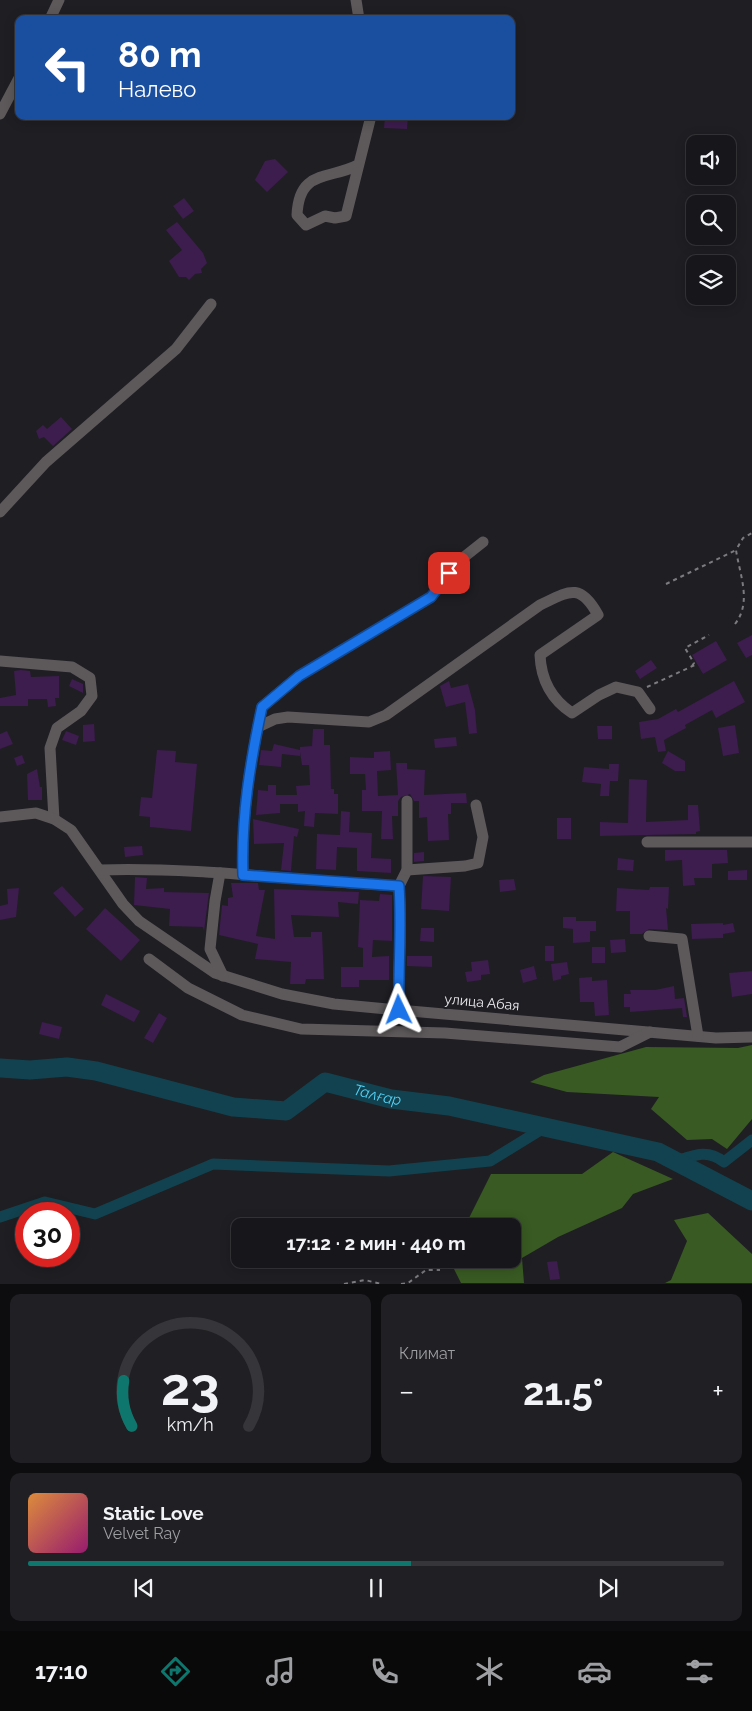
<!DOCTYPE html>
<html lang="ru">
<meta charset="utf-8">
<style>
:root{--surface:#17161a;--page:#201f23;--text:#f1f3f6;--muted:#9e9fa2;--line:#363539;--accent:#0f766e}
body{margin:0;font-family:Raleway,sans-serif;background:var(--page);color:var(--text);height:100vh;display:flex;flex-direction:column;font-size:19px;white-space:nowrap}
*{box-sizing:border-box;margin:0}
p{font-size:16px;color:var(--muted)}
.icon{flex:none;width:28px;height:28px;fill:none;stroke:currentColor;stroke-width:2;stroke-linecap:round;stroke-linejoin:round}
.map{position:relative;height:1284px;overflow:hidden}
.drawer{display:flex;flex-direction:column;gap:10px;padding:10px;background:#0d0c0e;flex:1}
.drawer>*{flex:none}
.guide{position:absolute;left:15px;top:15px;width:500px;height:105px;border-radius:10px;box-shadow:0 2px 12px #0003,0 0 0 1px var(--line);background:#1a4fa0;color:#fff;overflow:hidden}
.fabs{position:absolute;left:686px;top:135px;display:grid;gap:10px}
.fabs a{display:grid;place-items:center;width:50px;height:50px;border-radius:10px;background:var(--surface);box-shadow:0 2px 12px #0003,0 0 0 1px var(--line);font-size:25px}
.speed{position:absolute;left:15px;top:1202px;display:flex;gap:10px;font-size:25px;font-weight:700;text-align:center}
.speed>*{display:grid;place-content:center;width:65px;height:65px;border-radius:50%;background:var(--surface);box-shadow:0 2px 12px #0003,0 0 0 1px var(--line);line-height:1}
.speed .limit{border:8px solid #d22;background:#fff;color:#111}
.pin{position:absolute;display:grid;place-items:center;width:42px;height:42px;color:#fff;margin:-21px;border-radius:10px;box-shadow:0 2px 8px #0006}
.me{position:absolute;width:55px;margin:-28px;rotate:358deg;stroke-linejoin:round;filter:drop-shadow(0 0 4px #0008)}
.turn{display:flex;align-items:center;gap:18px;height:105px;padding:0 20px;font-size:22px}
.turn .icon{width:65px;height:65px;stroke-width:2.5}
.turn b{display:block;font-size:35px;line-height:42px}
.big{font-size:38px;font-weight:700;line-height:1.1}
.drawer .widget{flex:1;display:flex;flex-direction:column;justify-content:center;gap:8px;min-width:0;padding:0 18px;border-radius:10px;background:var(--page)}
.drawer .dial{align-items:center;gap:0}
.dial svg{height:130px;overflow:visible;fill:none;stroke:var(--line);stroke-width:7;stroke-linecap:round;text-anchor:middle}
.dial text{fill:var(--text);stroke:none}
.song{display:flex;align-items:center;gap:15px}
.cover{width:60px;height:60px;border-radius:8px;background:linear-gradient(135deg,hsl(30 70% 55%),hsl(320 70% 35%))}
.played{height:5px;border-radius:2px;background:linear-gradient(90deg,var(--accent) 55%,var(--line) 55%)}
.keys{display:flex;justify-content:space-around;direction:ltr}
.heat{display:flex;justify-content:space-between;align-items:center;font-size:28px;direction:ltr}
.drawer .tiles{flex:1;display:grid;gap:10px;grid-template-columns:1fr 1fr}
.widget:last-child{grid-column:span 2}
.trip{position:absolute;left:231px;top:1218px;width:290px;height:50px;border-radius:10px;background:var(--surface);box-shadow:0 2px 12px #0003,0 0 0 1px var(--line);font-weight:700;line-height:50px;text-align:center}
.menu{display:flex;height:80px;justify-content:space-around;align-items:center;background:#09090a;color:var(--muted)}
.menu .icon{width:35px;height:35px}
.menu .on{color:var(--accent)}
.menu b{font-size:22px;color:var(--text)}
.map>svg:first-child{display:block}
</style>
<div class="map">
<svg width="752" height="1284" viewBox="0 0 752 1284">
<rect width="100%" height="100%" fill="#1f1e23"/>
<g fill="#395a23">
<path d="M752 1045V1119L727 1149 712 1139 687 1140 651 1109 659 1097 567 1092 530 1082 544 1075 646 1047 738 1048Z"/>
<path d="M613 1152 673 1179 633 1194 622 1208 558 1237 522 1258 524 1283H461L449 1259H512V1226H465L491 1174H582Z"/>
<path d="M708 1213 752 1254V1283H665L671 1280 687 1241 674 1220Z"/>
</g>
<g fill="none" stroke-linecap="round" stroke-linejoin="round">
<g stroke="#12424f" stroke-width="11">
<path d="M676 1161C694 1155 708 1149 724 1162L752 1140"/>
<path d="M0 1217 45 1202 95 1214 213 1164 389 1171 490 1161 547 1126"/>
</g>
<path stroke="#12424f" stroke-width="19" id="s1" d="M0 1068 30 1070 67 1067 96 1071 233 1107 286 1111 325 1082 391 1099 449 1106 658 1152 752 1201"/>
</g>
<g fill="#3d1c4e">
<path d="M385 116H408L407 129 384 128Z"/>
<path d="M275 159 288 172 267 192 255 180 265 161Z"/>
<path d="M184 198 194 211 183 219 173 206Z"/>
<path d="M177 222 203 253 207 263 201 269 202 273 195 274 189 280 186 277H179L169 261 182 250 166 230Z"/>
<path d="M61 417 72 429 53 446 44 437 39 439 36 431 43 425 47 429Z"/>
<path d="M752 635V655L746 658 737 643Z"/>
<path d="M716 641 727 660 703 674 692 655Z"/>
<path d="M651 660 657 668 640 679 635 671Z"/>
<path d="M21 670 30 671 31 677 59 676V698H55L56 706 48 707 47 699H28V706H0V698L16 695 14 671Z"/>
<path d="M72 679 83 684V693L69 686Z"/>
<path d="M449 681 451 688 468 684 475 710 477 733 469 734 465 702 446 707 440 686Z"/>
<path d="M734 681 745 702 716 718 712 710 685 725 686 728 664 740 666 751 658 752 655 737 641 739 639 722 658 719 676 709 678 712Z"/>
<path d="M94 724 95 741 83 742V725Z"/>
<path d="M735 725 739 753 723 756 718 728Z"/>
<path d="M597 726H612V739H598Z"/>
<path d="M313 729H324V745H330L331 789H334V794H338V814L315 813 314 827 304 826 305 811 298 812V804H280V813L256 815 258 790 268 791V785H276V795H297L296 786 310 785 309 765H302L300 752V756L282 754 281 767 259 765 261 750 272 751 274 744 300 750V747L312 746Z"/>
<path d="M7 731 13 744 0 749V734Z"/>
<path d="M66 731 79 736 76 745 62 740Z"/>
<path d="M456 737 457 746 435 748 434 739Z"/>
<path d="M157 750 176 751 175 762 197 764 191 831 150 827V817L139 816 141 797 152 798Z"/>
<path d="M390 751 391 770 377 771 378 796 398 795 396 763H407V769L425 770 424 795 466 793 467 803H451V814H448L449 840 428 841 427 817 419 818V801H414L410 794 401 797 398 801V816H392L393 839H381L382 811H362V790H366L365 774H350V757L374 758V752Z"/>
<path d="M668 751 685 761V771H675L662 763Z"/>
<path d="M22 755 25 763 17 766 14 758Z"/>
<path d="M609 764H619L618 781H610L609 796H600L601 784 582 782 584 767 609 769Z"/>
<path d="M37 769 40 787H42V800H28L27 774Z"/>
<path d="M629 779 647 780 646 822 688 820V805H698L700 831 696 832V834L600 836V822L628 823Z"/>
<path d="M341 811 350 812 349 832 372 833 371 858 391 859V873L357 871V848L337 847 336 870 316 869 317 834 340 835Z"/>
<rect x="557" y="818" width="14" height="21"/>
<path d="M253 819 299 829 297 837 294 836 291 871 281 870 284 843 254 844Z"/>
<path d="M142 846 143 855 125 857 124 847Z"/>
<path d="M665 850H727L728 863 712 864V878H694L695 885 683 886 682 860 665 861Z"/>
<path d="M424 852V861L414 862V853Z"/>
<path d="M618 858 634 860 633 871 617 870Z"/>
<path d="M747 870V880H728V871Z"/>
<path d="M423 876 451 877 449 911 421 909Z"/>
<path d="M135 877 147 878 146 889 164 888V892L209 893 204 931 203 927 169 926 170 909 134 905Z"/>
<path d="M514 879 516 890 500 892 499 880Z"/>
<path d="M231 883H258L259 890H265L256 936 275 939 274 889 359 892 358 904 338 902 339 917 291 915 294 937H311V932H322L324 979H306L305 984H290L291 962 255 959 258 944 219 935 222 905 228 906V898L233 897Z"/>
<path d="M62 886 84 909 75 917 53 893Z"/>
<path d="M650 887H669L668 909 666 908 668 930 649 929 642 934H630V911H616L617 888 649 890Z"/>
<path d="M19 888 16 917 0 920V906L8 904 7 889Z"/>
<path d="M380 894 392 895V941L373 940 372 957 389 956V980H359V987H341V967H363V948L358 947 360 900 379 901Z"/>
<path d="M105 908 140 940 121 961 86 929Z"/>
<path d="M563 917H576V921H596V931H590V942L573 943V929L563 928Z"/>
<path d="M723 923V925L733 923 735 932 723 934V938L692 939 691 924Z"/>
<path d="M421 928H434V942L420 941Z"/>
<path d="M625 939 626 952 611 953 610 940Z"/>
<rect x="545" y="946" width="9" height="15"/>
<rect x="592" y="947" width="13" height="16"/>
<path d="M407 956H432V967L407 966Z"/>
<path d="M488 960 490 974 481 975V980L467 982 465 972 472 971 471 962Z"/>
<path d="M567 962 569 974 561 976V979L553 981 551 964Z"/>
<path d="M534 966 537 979 523 983 520 970Z"/>
<path d="M752 971V994L732 997 729 973Z"/>
<path d="M592 977V981L607 980 609 1015 595 1016 594 1002H580L579 978Z"/>
<path d="M674 986 675 999 684 998 687 1017H683L682 1008 630 1012V1007H624V994H631L630 990H655Z"/>
<path d="M106 994 140 1011 134 1022 101 1005Z"/>
<path d="M159 1013 167 1018 153 1043 144 1038Z"/>
<path d="M42 1022 62 1027 59 1039 39 1034Z"/>
<path d="M557 1261 560 1279 550 1280 547 1262Z"/>
</g>
<g fill="none" stroke-linecap="round" stroke-linejoin="round">
<g stroke="#7c7b7f" stroke-width="2" stroke-dasharray="4 4" stroke-linecap="butt">
<path d="M666 584 736 550"/>
<path d="M735 624C752 602 740 576 736 550L743 538 752 533"/>
<path d="M692 666 694 663 685 648 709 635"/>
<path d="M647 687 697 664"/>
<path d="M344 1284 365 1280 381 1284"/>
<path d="M401 1284 408 1283 426 1270H440"/>
</g>
<g stroke="#5d595a" stroke-width="11">
<path d="M356 0 359 19"/>
<path d="M50 19 59 0"/>
<path d="M0 114 19 78"/>
<path d="M358 165C329 180 299 169 297 215L306 225 325 216 335 218 346 216 371 116"/>
<path d="M0 512 46 462 176 349 211 304"/>
<path d="M0 661 72 667 90 678 92 696 81 711 57 728 50 748 54 819"/>
<path d="M258 727 275 719 288 717 369 722 386 715 540 605C569 591 580 582 598 615L540 655C541 680 551 699 572 713L599 695 616 687 638 692 650 709"/>
<path d="M0 817 36 813 54 819 71 830 123 904 139 921 215 973 282 994 334 1004 387 1009 716 1038 752 1037"/>
<path d="M647 842H752"/>
<path d="M100 870C199 867 299 881 399 886L407 870V801"/>
<path d="M407 870 465 866 478 863 483 837 476 805"/>
<path d="M220 873 215 901 210 949 223 976"/>
<path d="M243 875C241 818 250 763 262 707L299 676 431 597 459 561 483 542"/>
<path d="M399 886C402 928 398 968 399 1010"/>
<path d="M649 936 682 939 698 1036"/>
<path d="M149 959 188 988 242 1015 301 1029 445 1033 620 1047 650 1032"/>
</g>
</g>
<g fill="none" stroke-linecap="round" stroke-linejoin="round">
<g stroke="#114b97" stroke-width="12">
<path id="route" d="M399 1010C398 968 402 928 399 886L243 875C241 818 250 763 262 707L299 676 431 597 449 573"/>
</g>
<use href="#route" stroke="#1a73e8" stroke-width="9"/>
</g>
<g text-anchor="middle" stroke-width="4" stroke-linejoin="round" paint-order="stroke">
<g font-size="14" fill="#edecf0" stroke="#1f1e23">
<text transform="translate(482 1002) rotate(5)" y="5">улица Абая</text>
</g>
<g font-size="15" font-style="italic" fill="#52d3f7" stroke="#1f1e23">
<text dy="5" stroke="none"><textPath href="#s1" startOffset="394">Талғар</textPath></text>
</g>
</g>
</svg>
<div class="fabs">
<a><svg class="icon" aria-label="sound" viewBox="0 0 24 24"><path d="M4 9h4l5-4v14l-5-4H4zM17 9q2 3 0 6"/></svg></a>
<a><svg class="icon" aria-label="search" viewBox="0 0 24 24"><circle cx="10" cy="10" r="6"/><path d="M15 15l6 6"/></svg></a>
<a><svg class="icon" aria-label="layers" viewBox="0 0 24 24"><path d="M12 4l9 5-9 5-9-5zM3 14l9 5 9-5"/></svg></a>
</div>
<div class="speed"><div class="limit">30</div></div>
<div class="pin" style="left:449px;top:573px;background:#d93025"><svg class="icon" aria-label="arrive" viewBox="0 0 24 24"><path d="M6 21V4h12l-3 4 3 4H6"/></svg></div>
<svg class="me" style="left:399px;top:1010px" viewBox="-20 -20 40 40"><path d="M0-17L14 15 0 8-14 15z" fill="#1a73e8" stroke="#fff" stroke-width="4"/></svg>
<div class="trip">17:12 · 2 мин · 440 m</div>
<div class="guide">
<div class="turn"><svg class="icon" aria-label="left" viewBox="0 0 24 24"><path d="M17 20v-9H6M10 6l-5 5 5 5"/></svg><div><b>80 m</b>Налево</div></div>
</div>
</div>
<section class="drawer">
<div class="tiles">
<div class="widget dial"><svg viewBox="0 0 100 80">
<path d="M14 69A42 42 0 1 1 86 69"/>
<path d="M14 69A42 42 0 0 1 9 41" stroke="#0f766e"/>
<text x="50" y="56" font-size="32" font-weight="700">23</text>
<text x="50" y="72" font-size="11">km/h</text>
</svg></div>
<div class="widget"><p>Климат</p>
<div class="heat"><a>−</a><b class="big">21.5°</b><a>+</a></div>
</div>
<div class="widget">
<div class="song"><i class="cover"></i><div><b>Static Love</b><p>Velvet Ray</p></div></div>
<div class="played"></div>
<div class="keys"><svg class="icon" aria-label="previous" viewBox="0 0 24 24"><path d="M18 5L8 12l10 7zM5 5v14"/></svg><svg class="icon" aria-label="pause" viewBox="0 0 24 24"><path d="M8 5v14M16 5v14"/></svg><svg class="icon" aria-label="next" viewBox="0 0 24 24"><path d="M6 5l10 7-10 7zM19 5v14"/></svg></div>
</div>
</div>
</section>
<nav class="menu">
<b>17:10</b>
<svg class="icon on" aria-label="directions" viewBox="0 0 24 24"><path d="M12 3l9 9-9 9-9-9zM9 14v-3h6M13 9l2 2-2 2"/></svg>
<svg class="icon" aria-label="music" viewBox="0 0 24 24"><path d="M9 18V5l10-2v13"/><circle cx="6" cy="18" r="3"/><circle cx="16" cy="16" r="3"/></svg>
<svg class="icon" aria-label="phone" viewBox="0 0 24 24"><path d="M5 4h4l2 5-3 2q2 4 5 5l2-3 5 2v4C11 20 4 13 5 4z"/></svg>
<svg class="icon" aria-label="climate" viewBox="0 0 24 24"><path d="M12 3v18M4 7l16 10M4 17L20 7"/></svg>
<svg class="icon" aria-label="car" viewBox="0 0 24 24"><path d="M5 17H2v-5l4-1 3-4h7l3 4 3 1v5h-3M9 17h6M6 11h13"/><circle cx="7" cy="17" r="2"/><circle cx="17" cy="17" r="2"/></svg>
<svg class="icon" aria-label="filters" viewBox="0 0 24 24"><path d="M4 7h16M4 17h16"/><circle cx="9" cy="7" r="2"/><circle cx="15" cy="17" r="2"/></svg>
</nav>
